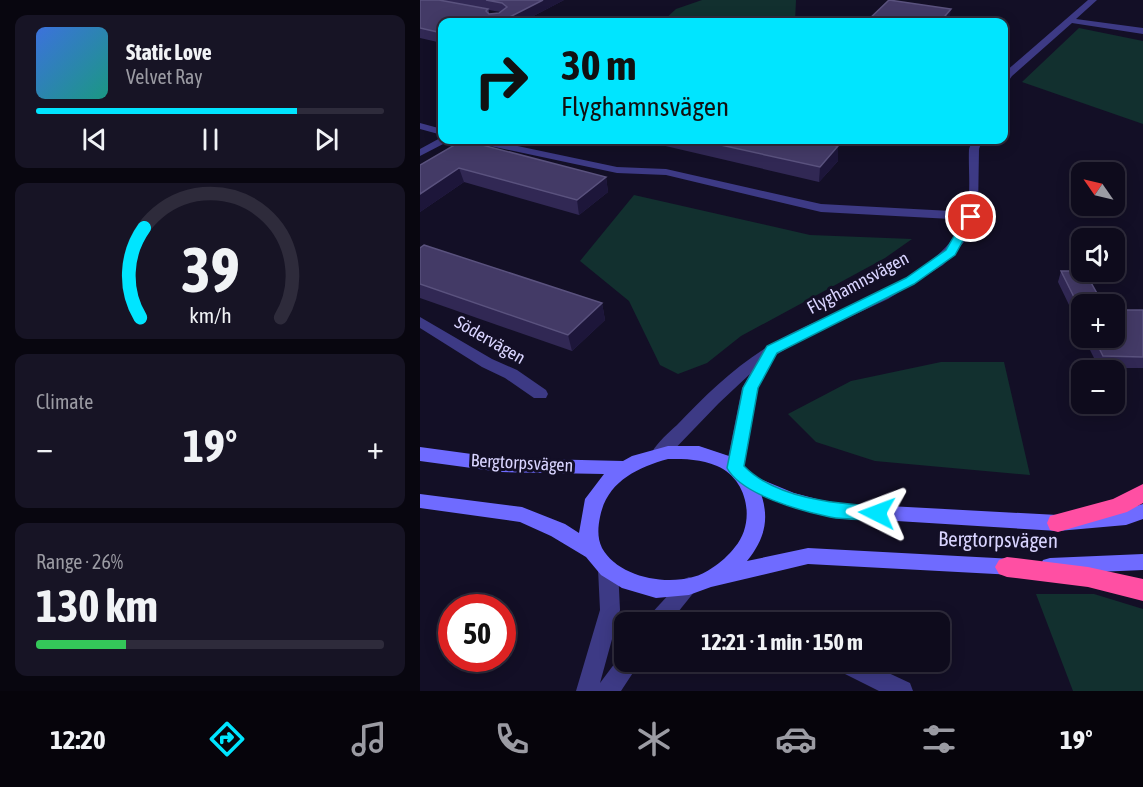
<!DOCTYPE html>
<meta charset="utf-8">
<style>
:root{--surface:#0e0b1c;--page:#171425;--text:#f1f3f6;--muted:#9b9ba3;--line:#2e2b3b;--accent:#00e5ff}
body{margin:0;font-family:"Asap Condensed",sans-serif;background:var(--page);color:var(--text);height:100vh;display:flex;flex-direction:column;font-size:22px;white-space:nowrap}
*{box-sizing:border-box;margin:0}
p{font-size:20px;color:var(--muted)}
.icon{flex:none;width:33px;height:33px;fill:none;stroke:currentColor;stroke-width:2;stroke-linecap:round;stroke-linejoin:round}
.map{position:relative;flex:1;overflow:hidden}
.panel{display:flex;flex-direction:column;gap:15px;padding:15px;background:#08060f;width:420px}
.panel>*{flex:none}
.guide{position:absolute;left:18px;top:18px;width:570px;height:126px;border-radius:12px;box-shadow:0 3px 15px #0003,0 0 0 2px var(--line);background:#00e5ff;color:#111;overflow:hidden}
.needle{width:39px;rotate:304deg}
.tools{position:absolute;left:651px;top:162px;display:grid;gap:12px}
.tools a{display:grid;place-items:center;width:54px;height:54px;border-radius:12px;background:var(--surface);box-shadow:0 3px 15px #0003,0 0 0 2px var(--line);font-size:30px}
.speed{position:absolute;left:18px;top:594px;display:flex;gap:12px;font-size:30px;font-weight:700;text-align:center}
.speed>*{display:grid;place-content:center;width:78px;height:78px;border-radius:50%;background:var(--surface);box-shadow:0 3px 15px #0003,0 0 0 2px var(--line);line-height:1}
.speed .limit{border:9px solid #d22;background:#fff;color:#111}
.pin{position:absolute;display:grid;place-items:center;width:51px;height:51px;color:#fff;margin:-26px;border:3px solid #fff;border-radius:50%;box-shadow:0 2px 6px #0007}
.me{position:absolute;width:66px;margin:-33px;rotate:273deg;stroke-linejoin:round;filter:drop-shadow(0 0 4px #0008)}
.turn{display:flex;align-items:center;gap:21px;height:126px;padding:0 24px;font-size:27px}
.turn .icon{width:78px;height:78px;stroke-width:2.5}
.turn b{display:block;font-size:42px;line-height:51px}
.big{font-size:45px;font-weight:700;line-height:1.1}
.panel .widget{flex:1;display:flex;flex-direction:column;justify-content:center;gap:9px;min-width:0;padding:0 21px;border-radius:12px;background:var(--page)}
.panel .dial{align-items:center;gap:0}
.dial svg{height:156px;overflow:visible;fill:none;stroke:var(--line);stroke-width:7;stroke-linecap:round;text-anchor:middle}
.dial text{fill:var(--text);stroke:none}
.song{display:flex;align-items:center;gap:18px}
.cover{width:72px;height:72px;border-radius:9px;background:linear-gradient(135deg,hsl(220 70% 55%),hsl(170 70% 35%))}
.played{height:6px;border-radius:3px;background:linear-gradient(90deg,var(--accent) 75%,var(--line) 75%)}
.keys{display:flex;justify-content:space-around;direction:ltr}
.heat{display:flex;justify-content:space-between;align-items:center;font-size:33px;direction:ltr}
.charge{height:9px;border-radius:4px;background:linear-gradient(90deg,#34c759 26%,var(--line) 0)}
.trip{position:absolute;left:194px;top:612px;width:336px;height:60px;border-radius:12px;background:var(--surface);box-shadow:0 3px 15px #0003,0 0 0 2px var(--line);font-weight:700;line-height:60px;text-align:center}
.menu{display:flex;height:96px;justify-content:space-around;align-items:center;background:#06040b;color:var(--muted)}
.menu .icon{width:42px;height:42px}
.menu .selected{color:var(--accent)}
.menu b{font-size:27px;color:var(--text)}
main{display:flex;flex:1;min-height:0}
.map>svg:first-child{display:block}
</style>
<main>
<section class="panel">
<div class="widget">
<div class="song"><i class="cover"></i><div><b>Static Love</b><p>Velvet Ray</p></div></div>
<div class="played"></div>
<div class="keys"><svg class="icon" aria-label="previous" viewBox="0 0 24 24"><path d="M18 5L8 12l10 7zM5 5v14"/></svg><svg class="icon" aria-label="pause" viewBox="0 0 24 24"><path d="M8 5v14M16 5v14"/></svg><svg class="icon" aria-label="next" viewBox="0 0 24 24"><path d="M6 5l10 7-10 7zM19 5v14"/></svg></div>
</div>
<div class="widget dial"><svg viewBox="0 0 100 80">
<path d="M14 69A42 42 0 1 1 86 69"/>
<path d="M14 69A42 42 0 0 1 16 23" stroke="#00e5ff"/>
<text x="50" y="56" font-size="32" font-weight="700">39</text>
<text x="50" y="72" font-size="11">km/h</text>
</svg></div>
<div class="widget"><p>Climate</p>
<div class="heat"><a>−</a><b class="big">19°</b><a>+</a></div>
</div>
<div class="widget"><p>Range · 26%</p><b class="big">130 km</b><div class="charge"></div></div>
</section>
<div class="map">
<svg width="723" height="691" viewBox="0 0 723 691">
<rect width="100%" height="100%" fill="#130f26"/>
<g fill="#12302f">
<path d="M282 0H376L375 22H244L243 21 256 9Z"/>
<path d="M659 28 723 41V124L602 82Z"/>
<path d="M214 195 390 235 492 239 465 258 321 336 287 363 258 374 240 365 209 301 160 261Z"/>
<path d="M521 362H584L610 475 455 461 396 442 368 414 431 381Z"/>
<path d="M616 594H674L723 609V691H653Z"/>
</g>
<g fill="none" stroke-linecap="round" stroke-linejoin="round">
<g fill="#3d3a85" fill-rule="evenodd">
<path d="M422 16 429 18 424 22H415Z"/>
<path d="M0 123 22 129V135L0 129Z"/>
<path d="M22 137V140H28L27 142 0 156V149Z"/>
<path d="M51 140H69L197 167 246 169 401 204 531 211 537 215 531 219 401 212 246 175 197 173 56 143Z"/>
<path d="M0 317 72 359 97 370 126 390 128 394 126 398H114L85 378 62 367 0 328Z"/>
<path d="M188 560 195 563 198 569 200 610 180 683 201 655 204 654V662H220L201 691H156L180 610 178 569 181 563Z"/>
<path d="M269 577 276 580 279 586 250 622H227L230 615 262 580Z"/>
<path d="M412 662H445L490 683 493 691H459L415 669Z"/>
</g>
<g fill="#3d3a85" fill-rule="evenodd">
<path d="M668 0H677L656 19 723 28V34L652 23 592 76 587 83 584 84 585 72Z"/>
<path d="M552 140H562L559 149 558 211 545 241 523 265 468 299 379 341 356 355 338 388 321 473 315 475 309 473 306 468 322 388 330 374 299 403 247 457 241 459 235 457 232 452C238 442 248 433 257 425 290 390 326 356 370 334 421 308 525 275 545 217 552 197 548 170 549 149Z"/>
</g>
<g fill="#6f6bff" fill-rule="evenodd">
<path d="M248 446H279L312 457 333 476 374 493 412 503 638 515 706 509 723 504V519L706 525 638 531 412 517 371 506 341 494C350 520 344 540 327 561L388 548 594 559 601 561 604 567 601 573 594 575 388 564 291 587 269 595 236 598 202 588 181 575 166 557 131 536 100 522 0 508V494L102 507 145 524 159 533 165 499 184 474 81 472 0 461V447L81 458 203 461 212 456ZM248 459C266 459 281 459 297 466 328 479 336 522 315 547 309 555 300 563 292 568 263 590 200 581 182 548 177 538 178 527 180 517 187 482 216 468 248 459Z"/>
<path d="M723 554V570L630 574 623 572 620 566 623 560 630 558Z"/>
</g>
<g fill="#ff4fa3" fill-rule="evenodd">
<path d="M723 484V503L707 512 638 532 630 530 627 523 630 516 693 499Z"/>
<path d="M587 557 668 567 723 579V601L668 587 587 577 579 574 575 567 579 560Z"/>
</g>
</g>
<g fill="#312854" fill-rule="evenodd">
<path d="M0 0H144L102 22H22V43L0 38ZM69 10 80 12 79 13 69 14Z"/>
<path d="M236 140H387L418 146V161L399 182 237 144Z"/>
<path d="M0 165 186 177 188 192 159 215 44 182 0 212Z"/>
<path d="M0 248 182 303 185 320 152 351 0 298Z"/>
<path d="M641 271 662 304V332L638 282Z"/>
<path d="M723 310V368H679L664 338H694Z"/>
</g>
<g fill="#1d163a">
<path d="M123 0H144L102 22H80Z"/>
<path d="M531 9 529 22H520Z"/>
<path d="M418 146V161L399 182 400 167Z"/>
<path d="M39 168 44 182 0 212V194Z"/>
<path d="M186 177 188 192 159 215 157 200Z"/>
<path d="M182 303 185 320 152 351 148 335Z"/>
</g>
<g fill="#433a66" stroke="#5a527e" stroke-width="1.5">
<path d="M0 0H19L68 9 66 11 69 14 79 13 87 7 82 3 66 0H123L80 22H22V33L0 28Z"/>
<path d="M469 0 531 9 520 22H446Z"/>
<path d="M43 140 186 177 157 200 39 168 0 194V165Z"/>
<path d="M278 140H387L418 146 400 167Z"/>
<path d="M4 245 182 303 148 335 0 284V248Z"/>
<path d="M641 271H662V272H665L683 304H662V313Z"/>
<path d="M694 310H723V357L683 356 674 338H694Z"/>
</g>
<path fill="#00e5ff" stroke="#0095a6" stroke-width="1.5" d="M551 214 556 217 535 255 494 284 357 353 338 388 324 466C355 498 415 504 457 506L463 508 466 513 463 518 457 520C442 519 425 520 410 517 381 511 322 495 307 468L323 388 347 346 486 278 526 250 545 217Z"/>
<g text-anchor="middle" stroke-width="6" stroke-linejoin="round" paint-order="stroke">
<g font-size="18" fill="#d9d4ff" stroke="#130f26">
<text transform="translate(438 283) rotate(-28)" y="6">Flyghamnsvägen</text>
<text transform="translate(70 340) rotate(30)" y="6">Södervägen</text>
<text transform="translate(102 463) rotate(3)" y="6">Bergtorpsvägen</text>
</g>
<g font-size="21" fill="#d9d4ff" stroke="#130f26">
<text transform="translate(578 540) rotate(1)" y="7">Bergtorpsvägen</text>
</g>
</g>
</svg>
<div class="tools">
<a><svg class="needle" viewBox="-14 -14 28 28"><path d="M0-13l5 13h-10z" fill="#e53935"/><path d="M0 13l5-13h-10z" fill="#9b9ba3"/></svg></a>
<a><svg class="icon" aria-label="sound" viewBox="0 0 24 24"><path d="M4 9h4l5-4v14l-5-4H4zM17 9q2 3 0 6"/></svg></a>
<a>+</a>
<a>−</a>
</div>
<div class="speed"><div class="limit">50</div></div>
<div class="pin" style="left:551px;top:217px;background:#d93025"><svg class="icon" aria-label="arrive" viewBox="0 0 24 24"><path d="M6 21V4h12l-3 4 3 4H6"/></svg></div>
<svg class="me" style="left:457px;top:513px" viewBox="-20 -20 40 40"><path d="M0-17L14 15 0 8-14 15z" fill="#00e5ff" stroke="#fff" stroke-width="4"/></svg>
<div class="trip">12:21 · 1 min · 150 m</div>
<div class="guide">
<div class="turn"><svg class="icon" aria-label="right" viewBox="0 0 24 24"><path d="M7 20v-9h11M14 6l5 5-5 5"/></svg><div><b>30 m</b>Flyghamnsvägen</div></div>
</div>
</div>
</main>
<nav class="menu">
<b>12:20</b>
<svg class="icon selected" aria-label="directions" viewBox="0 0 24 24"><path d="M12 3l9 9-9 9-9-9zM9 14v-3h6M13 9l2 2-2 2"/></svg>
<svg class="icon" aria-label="music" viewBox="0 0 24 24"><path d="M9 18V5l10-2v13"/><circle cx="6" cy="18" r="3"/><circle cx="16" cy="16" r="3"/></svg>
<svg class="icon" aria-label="phone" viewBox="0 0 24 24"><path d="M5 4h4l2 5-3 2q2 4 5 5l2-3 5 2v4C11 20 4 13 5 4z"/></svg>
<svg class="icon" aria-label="climate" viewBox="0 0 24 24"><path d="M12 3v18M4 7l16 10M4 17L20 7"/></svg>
<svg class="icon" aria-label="car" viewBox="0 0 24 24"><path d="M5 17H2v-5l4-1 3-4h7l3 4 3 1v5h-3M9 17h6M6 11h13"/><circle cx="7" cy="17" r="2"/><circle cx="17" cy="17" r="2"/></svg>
<svg class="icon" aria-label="filters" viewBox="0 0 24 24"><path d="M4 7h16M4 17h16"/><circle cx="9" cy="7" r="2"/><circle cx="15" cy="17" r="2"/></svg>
<b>19°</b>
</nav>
